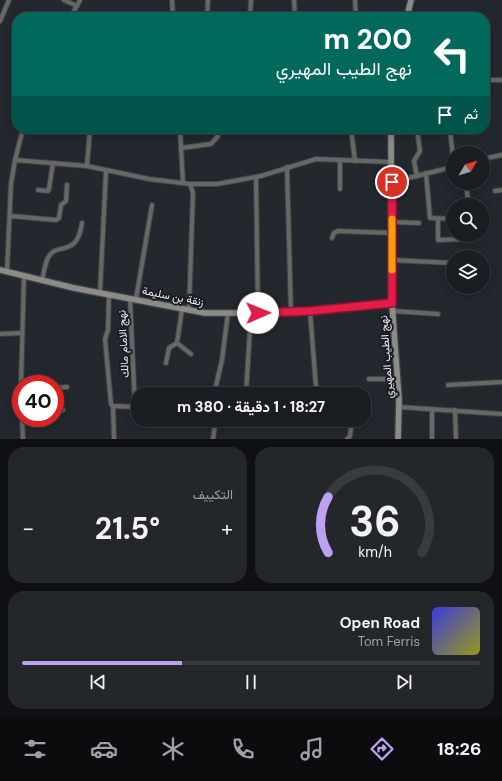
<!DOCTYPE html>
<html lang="ar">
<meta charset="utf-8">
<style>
:root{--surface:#1a1e22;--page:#23272a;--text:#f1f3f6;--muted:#9fa2a5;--line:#383c40;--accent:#bca0f2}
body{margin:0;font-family:"DM Sans",Vazirmatn,sans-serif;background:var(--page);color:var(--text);direction:rtl;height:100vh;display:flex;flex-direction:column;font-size:15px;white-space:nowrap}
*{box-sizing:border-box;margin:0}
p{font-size:13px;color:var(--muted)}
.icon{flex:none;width:22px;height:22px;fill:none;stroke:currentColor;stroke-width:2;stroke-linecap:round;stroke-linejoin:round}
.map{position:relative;height:439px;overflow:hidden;direction:ltr}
.details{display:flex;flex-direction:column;gap:8px;padding:8px;background:#0e1013;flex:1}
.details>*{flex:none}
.top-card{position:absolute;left:12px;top:12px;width:478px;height:122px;border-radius:16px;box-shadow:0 2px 10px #0003,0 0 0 1px var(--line);direction:rtl;background:#00695c;color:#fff;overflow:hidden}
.needle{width:26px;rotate:52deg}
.controls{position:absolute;left:446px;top:146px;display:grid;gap:8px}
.controls a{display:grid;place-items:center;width:44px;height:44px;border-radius:50%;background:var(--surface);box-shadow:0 2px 10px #0003,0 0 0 1px var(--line);font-size:20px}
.speed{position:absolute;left:12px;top:375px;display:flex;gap:8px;font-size:20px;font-weight:700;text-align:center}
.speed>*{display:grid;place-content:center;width:52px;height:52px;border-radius:50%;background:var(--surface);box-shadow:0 2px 10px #0003,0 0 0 1px var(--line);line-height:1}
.speed .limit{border:6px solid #d22;background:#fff;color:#111}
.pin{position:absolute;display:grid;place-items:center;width:34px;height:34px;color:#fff;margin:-17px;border:2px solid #fff;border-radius:50%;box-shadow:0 1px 4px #0007}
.me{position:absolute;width:44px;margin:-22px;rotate:89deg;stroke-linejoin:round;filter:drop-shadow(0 0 3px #0008)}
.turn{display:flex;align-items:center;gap:14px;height:84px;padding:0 12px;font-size:18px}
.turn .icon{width:52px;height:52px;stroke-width:2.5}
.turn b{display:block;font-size:28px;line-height:34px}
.then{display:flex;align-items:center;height:38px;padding:0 12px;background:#0003;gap:8px;font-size:15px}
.big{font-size:30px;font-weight:700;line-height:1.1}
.details .widget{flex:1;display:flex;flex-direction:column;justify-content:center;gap:6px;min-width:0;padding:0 14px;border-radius:16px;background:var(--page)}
.details .dial{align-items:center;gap:0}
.dial svg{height:104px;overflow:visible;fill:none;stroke:var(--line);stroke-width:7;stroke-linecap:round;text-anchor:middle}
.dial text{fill:var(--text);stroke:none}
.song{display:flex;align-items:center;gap:12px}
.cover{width:48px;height:48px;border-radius:6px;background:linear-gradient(135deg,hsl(240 70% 55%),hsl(60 70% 35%))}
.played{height:4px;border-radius:2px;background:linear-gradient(90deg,var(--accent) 35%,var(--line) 35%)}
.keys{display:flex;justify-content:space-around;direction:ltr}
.heat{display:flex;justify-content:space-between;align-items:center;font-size:22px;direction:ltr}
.details .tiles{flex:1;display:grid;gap:8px;grid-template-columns:1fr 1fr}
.widget:last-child{grid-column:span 2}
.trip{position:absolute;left:131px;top:387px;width:240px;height:40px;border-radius:16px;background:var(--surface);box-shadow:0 2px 10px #0003,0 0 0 1px var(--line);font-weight:700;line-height:40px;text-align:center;direction:rtl}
.tabs{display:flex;height:64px;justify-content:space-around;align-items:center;background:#0a0c0e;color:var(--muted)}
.tabs .icon{width:28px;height:28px}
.tabs .selected{color:var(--accent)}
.tabs b{font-size:18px;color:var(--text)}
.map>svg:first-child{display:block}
</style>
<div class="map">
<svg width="502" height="439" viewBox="0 0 502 439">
<rect width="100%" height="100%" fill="#23282e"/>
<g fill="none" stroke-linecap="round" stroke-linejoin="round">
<g stroke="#3f4449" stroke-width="6">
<g id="street">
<path d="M64 0 77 6"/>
<path d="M172 0 173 17"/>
<path d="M294 0 295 17"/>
<path d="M355 0 356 17"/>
<path d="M71 17 80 0"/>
<path d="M207 17 208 0"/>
<path d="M250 17 251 0"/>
<path d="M0 21 9 0"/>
<path d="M485 80H502"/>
<path d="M180 129 183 183"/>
<path d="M351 129 355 161"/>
<path d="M417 129 420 151 414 161 417 176"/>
<path d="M450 129 453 157"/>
<path d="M181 148 211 144 218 136 217 129"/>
<path d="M483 159 502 155"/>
<path d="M15 160 87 166 149 179 190 184H217L261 176 316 159 391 162"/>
<path d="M340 161V189"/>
<path d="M87 166 90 129"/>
<path d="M287 167 291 313"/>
<path d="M426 173 430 218 453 219"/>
<path d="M256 177 258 313"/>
<path d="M392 182 453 167"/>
<path d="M466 183 468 200"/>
<path d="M38 190 48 191 49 189 53 163"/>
<path d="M495 191 502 190"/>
<path d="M11 216 56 220 59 218 61 205 66 201 67 185"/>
<path d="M438 219V240L466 239"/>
<path d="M392 222 419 223"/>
<path d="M332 238 334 233 338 231 392 233"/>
<path d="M392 260 453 263"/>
<path d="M7 271 11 184 15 160 23 129"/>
<path d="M42 280C44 273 45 262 49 256 58 242 77 258 82 223"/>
<path d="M100 292 106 171"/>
<path d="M109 294 108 330 105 339 111 404 113 406"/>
<path d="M136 299 152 205"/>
<path d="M182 309 177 343 191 354"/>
<path d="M189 311 193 193 190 184"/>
<path d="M310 311 316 387 320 393 328 394"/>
<path d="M393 311 438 314"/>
<path d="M0 334 21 333"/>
<path d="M166 363 169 348 177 343"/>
<path d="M369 379H398"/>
<path d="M21 384 24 276"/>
<path d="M448 385 502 382"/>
<path d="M55 388 67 387"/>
<path d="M214 394 222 360 228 313"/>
<path d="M246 394 251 313"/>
<path d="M399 407 502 414"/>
<path d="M432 409V439"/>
<path d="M55 410H63"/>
<path d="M455 410 456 439"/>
<path d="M22 418 23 439"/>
<path d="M114 439 113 406 135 407 130 298"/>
<path d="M213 439 215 425"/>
<path d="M347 439 350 436 352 420"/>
</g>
</g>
<g stroke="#3f4449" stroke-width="8">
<g id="secondary">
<path d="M407 17 411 0"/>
<path d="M391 129 392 303 399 399 398 439"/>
<path d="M0 270 74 288 205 313H291L392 303"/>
</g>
</g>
<use href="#street" stroke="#696763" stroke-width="4"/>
<use href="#secondary" stroke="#8d8b85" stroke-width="5.5"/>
</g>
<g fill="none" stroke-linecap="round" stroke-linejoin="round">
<g stroke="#92132f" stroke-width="10">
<path id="route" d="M258 313 310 311 392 303V182"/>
</g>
<use href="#route" stroke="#e11d48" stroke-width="7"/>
<path stroke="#f59e0b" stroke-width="7" d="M392 270V219"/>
</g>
<g text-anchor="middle" stroke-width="4" stroke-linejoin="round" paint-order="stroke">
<g font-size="11" fill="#e9edf1" stroke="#1a1e24">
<text transform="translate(173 296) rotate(11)" y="4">زنقة بن سليمة</text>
<text transform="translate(123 344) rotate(-93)" y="4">نهج الامام مالك</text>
<text transform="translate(386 357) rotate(-94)" y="4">نهج الطيب المهيري</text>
</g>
</g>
</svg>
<div class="controls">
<a><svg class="needle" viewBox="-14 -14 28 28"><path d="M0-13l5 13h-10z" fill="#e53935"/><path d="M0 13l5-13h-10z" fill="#9fa2a5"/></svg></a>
<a><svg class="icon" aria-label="search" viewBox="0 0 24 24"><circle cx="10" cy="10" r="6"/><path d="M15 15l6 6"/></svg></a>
<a><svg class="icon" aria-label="layers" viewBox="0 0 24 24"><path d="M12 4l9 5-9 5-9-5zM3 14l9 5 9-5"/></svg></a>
</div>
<div class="speed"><div class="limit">40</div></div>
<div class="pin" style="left:392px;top:182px;background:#d93025"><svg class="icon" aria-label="arrive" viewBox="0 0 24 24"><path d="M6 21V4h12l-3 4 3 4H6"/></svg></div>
<svg class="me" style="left:258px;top:313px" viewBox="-20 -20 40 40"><circle r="19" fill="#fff"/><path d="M0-13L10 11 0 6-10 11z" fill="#e11d48"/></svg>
<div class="trip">18:27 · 1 دقيقة · 380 m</div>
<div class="top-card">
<div class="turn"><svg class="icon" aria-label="left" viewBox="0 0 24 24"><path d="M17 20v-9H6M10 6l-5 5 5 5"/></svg><div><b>200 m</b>نهج الطيب المهيري</div></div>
<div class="then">ثم<svg class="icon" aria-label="arrive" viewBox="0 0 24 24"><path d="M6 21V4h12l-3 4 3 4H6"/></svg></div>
</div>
</div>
<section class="details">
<div class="tiles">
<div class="widget dial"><svg viewBox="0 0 100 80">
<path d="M14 69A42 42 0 1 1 86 69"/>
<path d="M14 69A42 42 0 0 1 14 26" stroke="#bca0f2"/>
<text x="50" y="56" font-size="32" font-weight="700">36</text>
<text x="50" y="72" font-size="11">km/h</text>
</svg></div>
<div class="widget"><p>التكييف</p>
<div class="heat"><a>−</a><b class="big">21.5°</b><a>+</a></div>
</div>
<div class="widget">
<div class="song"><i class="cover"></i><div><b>Open Road</b><p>Tom Ferris</p></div></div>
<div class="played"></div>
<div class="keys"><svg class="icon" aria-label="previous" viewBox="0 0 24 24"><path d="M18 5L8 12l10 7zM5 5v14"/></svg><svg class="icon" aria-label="pause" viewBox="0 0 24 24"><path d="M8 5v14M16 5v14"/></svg><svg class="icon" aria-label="next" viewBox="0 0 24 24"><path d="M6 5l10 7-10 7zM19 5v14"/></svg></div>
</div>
</div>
</section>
<nav class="tabs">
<b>18:26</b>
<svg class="icon selected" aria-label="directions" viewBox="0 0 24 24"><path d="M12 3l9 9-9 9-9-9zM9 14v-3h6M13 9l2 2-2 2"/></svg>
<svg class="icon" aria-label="music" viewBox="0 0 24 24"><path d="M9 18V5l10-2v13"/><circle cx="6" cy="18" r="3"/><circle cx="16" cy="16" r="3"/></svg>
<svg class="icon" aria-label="phone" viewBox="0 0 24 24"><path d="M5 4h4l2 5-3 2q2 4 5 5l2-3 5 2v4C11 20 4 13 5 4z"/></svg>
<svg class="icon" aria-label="climate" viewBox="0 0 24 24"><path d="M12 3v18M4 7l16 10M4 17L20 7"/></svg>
<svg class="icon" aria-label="car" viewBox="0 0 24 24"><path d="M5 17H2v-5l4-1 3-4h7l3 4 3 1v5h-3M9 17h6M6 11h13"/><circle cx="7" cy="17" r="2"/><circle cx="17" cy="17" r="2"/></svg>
<svg class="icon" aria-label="filters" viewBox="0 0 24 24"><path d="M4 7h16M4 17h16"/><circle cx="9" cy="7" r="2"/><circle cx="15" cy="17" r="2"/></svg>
</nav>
